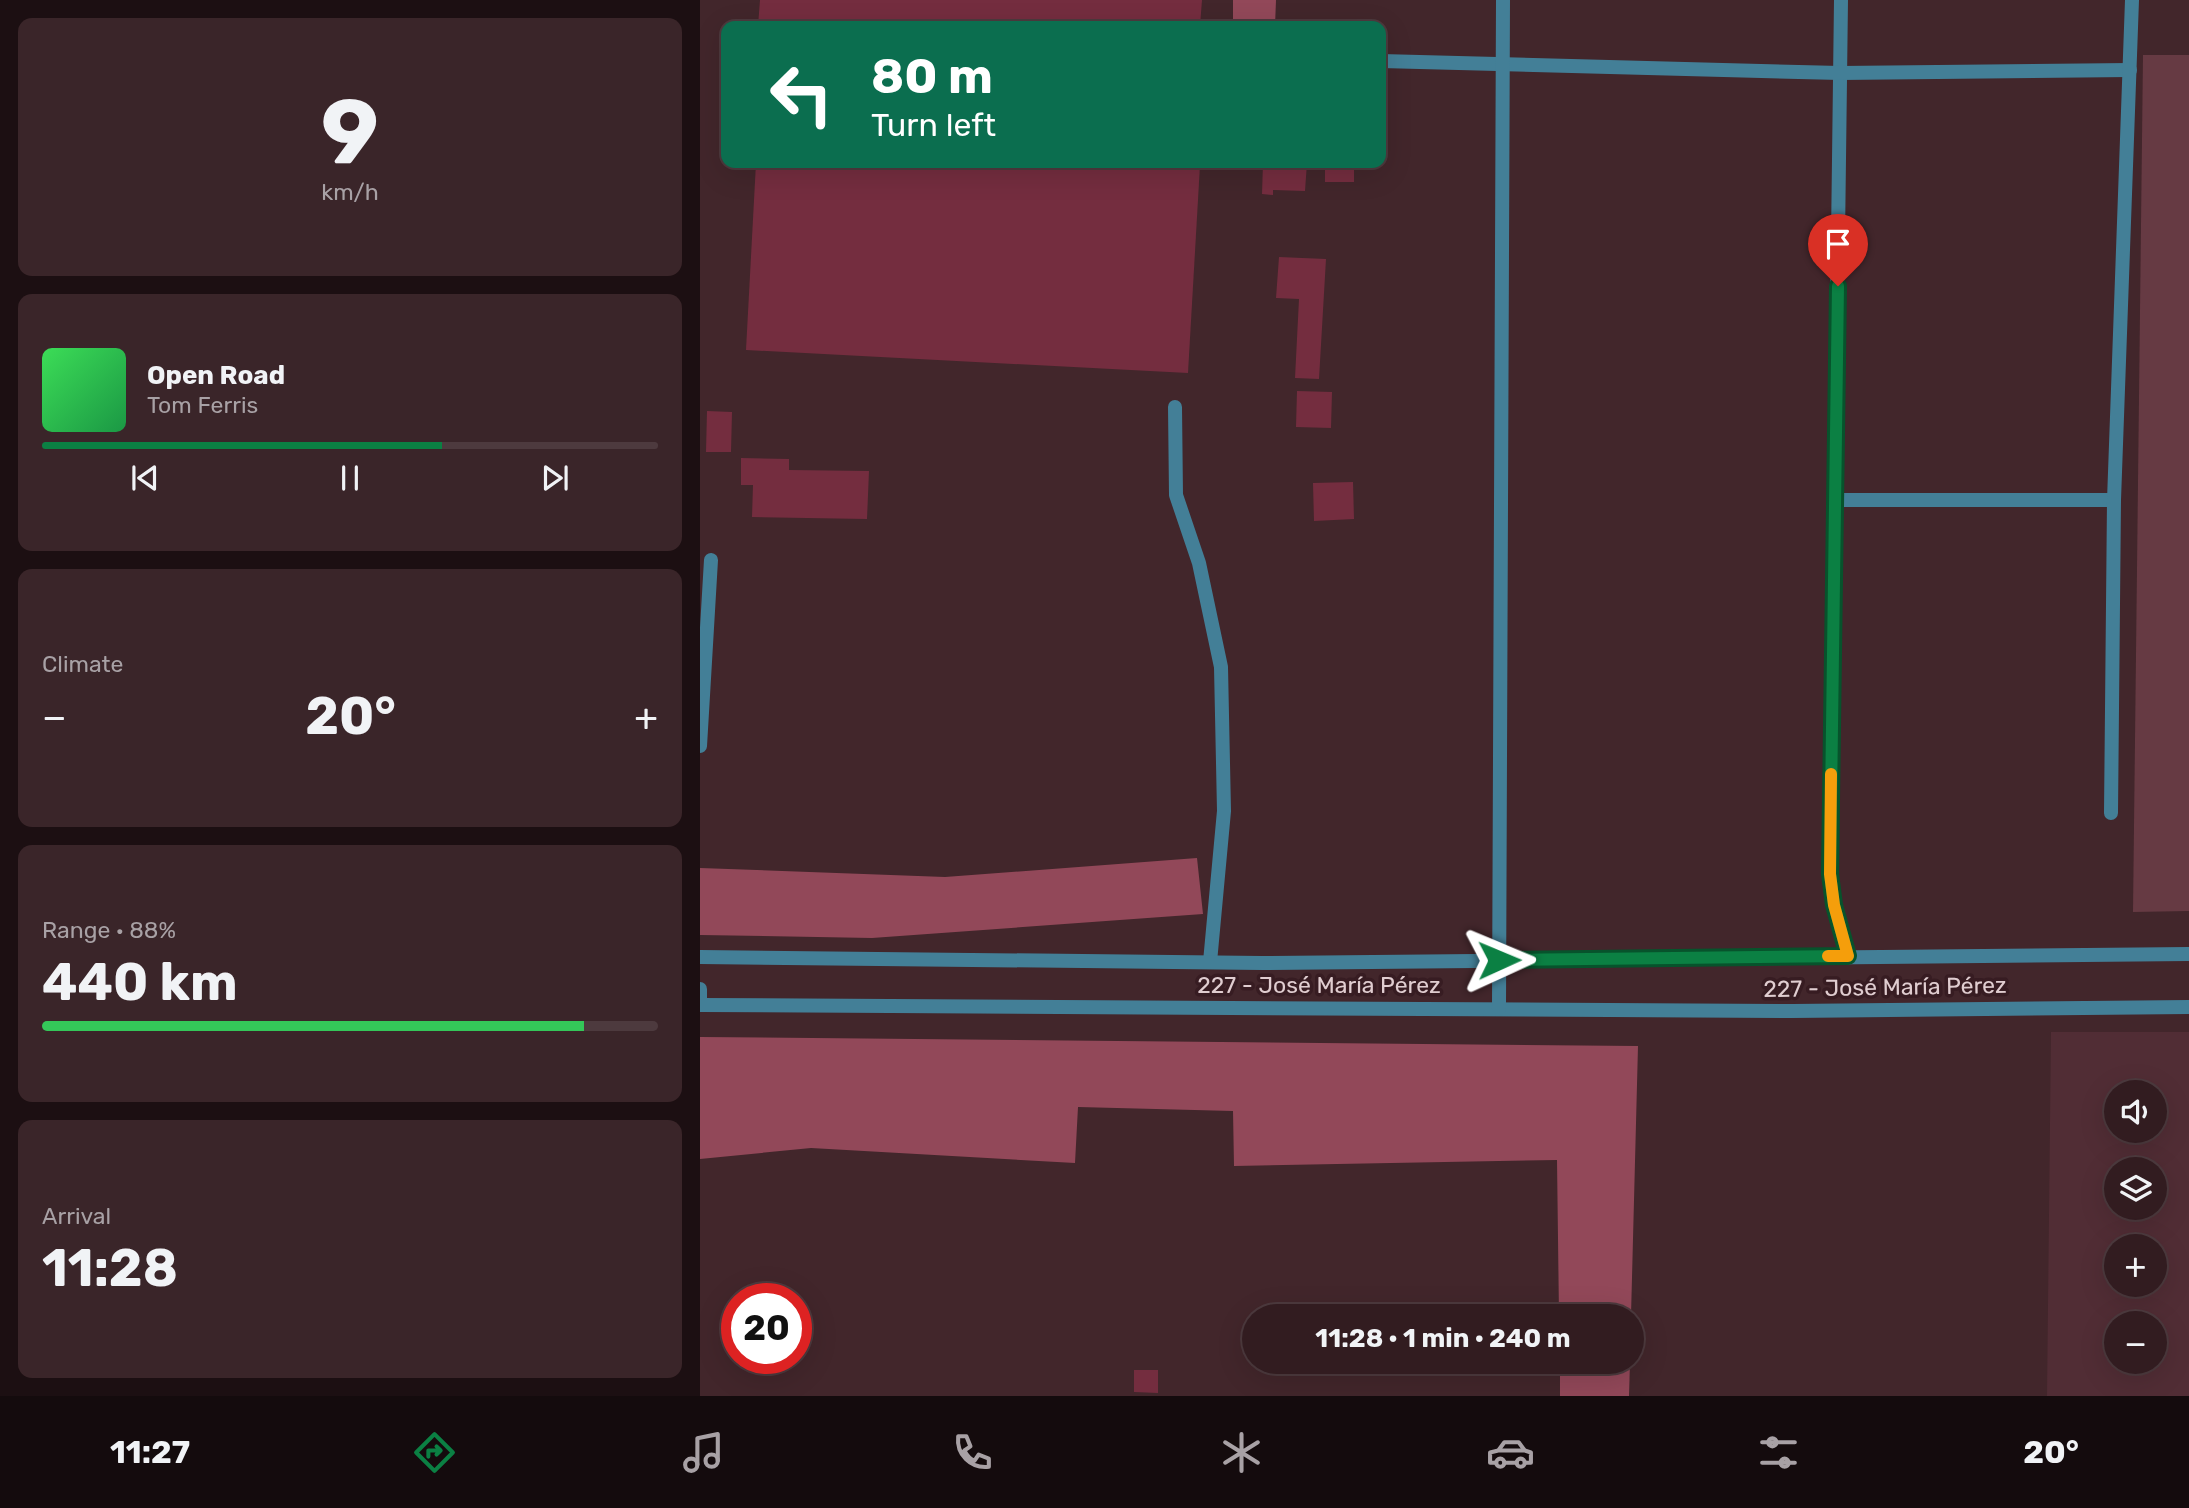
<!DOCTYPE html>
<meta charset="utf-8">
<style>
:root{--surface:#321c20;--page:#3a2529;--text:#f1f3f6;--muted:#a8a1a5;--line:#4d3a3e;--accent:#0b8043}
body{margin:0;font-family:Rubik,sans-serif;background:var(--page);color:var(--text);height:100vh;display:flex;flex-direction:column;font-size:26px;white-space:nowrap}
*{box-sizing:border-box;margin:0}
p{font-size:23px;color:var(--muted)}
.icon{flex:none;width:38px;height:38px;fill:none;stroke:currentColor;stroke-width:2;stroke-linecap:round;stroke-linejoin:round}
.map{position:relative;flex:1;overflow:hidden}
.panel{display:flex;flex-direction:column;gap:18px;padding:18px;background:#1c0f12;width:700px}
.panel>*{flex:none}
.top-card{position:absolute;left:21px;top:21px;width:665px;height:147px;border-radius:14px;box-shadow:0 7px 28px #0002,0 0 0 2px var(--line);background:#0b6e4f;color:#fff;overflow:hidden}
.fabs{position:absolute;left:1404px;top:1080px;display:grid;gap:14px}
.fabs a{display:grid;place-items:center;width:63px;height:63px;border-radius:50%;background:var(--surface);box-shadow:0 7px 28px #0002,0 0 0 2px var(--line);font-size:35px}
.speed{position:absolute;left:21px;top:1283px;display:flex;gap:14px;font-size:35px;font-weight:700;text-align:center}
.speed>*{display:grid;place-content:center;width:91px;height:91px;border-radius:50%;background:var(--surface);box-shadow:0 7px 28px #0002,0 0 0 2px var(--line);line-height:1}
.speed .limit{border:10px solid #d22;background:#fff;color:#111}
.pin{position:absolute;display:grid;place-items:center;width:60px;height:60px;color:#fff;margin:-72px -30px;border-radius:50% 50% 50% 0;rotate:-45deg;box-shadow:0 0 7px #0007}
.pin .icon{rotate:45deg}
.me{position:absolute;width:77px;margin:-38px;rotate:89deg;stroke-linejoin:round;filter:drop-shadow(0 0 5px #0008)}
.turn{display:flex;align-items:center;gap:24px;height:147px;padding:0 35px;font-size:32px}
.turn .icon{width:91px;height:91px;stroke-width:2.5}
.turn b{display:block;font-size:49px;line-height:60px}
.big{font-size:52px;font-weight:700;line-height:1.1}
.panel .widget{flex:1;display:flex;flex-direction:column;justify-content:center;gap:10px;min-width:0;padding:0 24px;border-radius:14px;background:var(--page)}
.panel .dial{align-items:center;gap:0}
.dial b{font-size:91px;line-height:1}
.song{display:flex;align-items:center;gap:21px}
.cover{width:84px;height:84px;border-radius:10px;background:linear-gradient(135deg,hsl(130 70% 55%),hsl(140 70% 35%))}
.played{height:7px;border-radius:4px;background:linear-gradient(90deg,var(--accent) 65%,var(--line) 65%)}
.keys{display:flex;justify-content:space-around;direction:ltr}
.heat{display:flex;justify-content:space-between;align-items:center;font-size:38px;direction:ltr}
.charge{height:10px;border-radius:5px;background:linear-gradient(90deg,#34c759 88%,var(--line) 0)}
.trip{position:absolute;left:542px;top:1304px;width:402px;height:70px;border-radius:35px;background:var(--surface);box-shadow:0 7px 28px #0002,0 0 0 2px var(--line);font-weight:700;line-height:70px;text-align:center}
.dock{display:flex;height:112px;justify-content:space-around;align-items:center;background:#140b0d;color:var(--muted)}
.dock .icon{width:49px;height:49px}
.dock .current{color:var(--accent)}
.dock b{font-size:32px;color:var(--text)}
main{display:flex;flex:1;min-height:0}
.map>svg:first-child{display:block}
</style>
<main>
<section class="panel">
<div class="widget dial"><b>9</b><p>km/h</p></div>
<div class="widget">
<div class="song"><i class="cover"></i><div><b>Open Road</b><p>Tom Ferris</p></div></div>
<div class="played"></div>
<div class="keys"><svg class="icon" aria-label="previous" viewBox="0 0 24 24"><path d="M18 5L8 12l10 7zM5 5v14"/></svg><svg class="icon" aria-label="pause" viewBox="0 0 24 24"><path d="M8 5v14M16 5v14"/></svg><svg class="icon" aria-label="next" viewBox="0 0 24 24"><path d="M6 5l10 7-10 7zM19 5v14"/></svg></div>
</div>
<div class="widget"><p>Climate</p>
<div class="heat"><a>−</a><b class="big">20°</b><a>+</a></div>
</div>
<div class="widget"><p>Range · 88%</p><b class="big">440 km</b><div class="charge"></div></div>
<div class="widget"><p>Arrival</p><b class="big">11:28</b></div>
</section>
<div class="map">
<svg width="1489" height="1396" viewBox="0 0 1489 1396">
<rect width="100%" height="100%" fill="#42262b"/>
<path fill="#512d35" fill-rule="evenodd" d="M1351 1032H1489V1396H1347ZM1416 1092H1454V1130H1416ZM1416 1169H1454V1208H1416ZM1416 1246H1454V1284H1416ZM1416 1323H1454V1362H1416Z"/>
<path fill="#663a43" d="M1443 55H1489V911L1433 912Z"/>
<g fill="#924859">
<path d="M533 0H576L575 26H533Z"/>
<path d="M497 858 503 914 172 938 0 935V868L245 877Z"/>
<path d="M0 1037 938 1046 931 1316H859L857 1160 534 1166 533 1111 378 1107 375 1163 111 1148 0 1159Z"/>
<path d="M860 1362H930L929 1396H860Z"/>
</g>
<g fill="#742d3f">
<path d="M60 0H502L500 26H58Z"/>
<path d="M56 163H463L500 165 488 373 46 350Z"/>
<path d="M563 163H607L605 191 573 190V195L562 194Z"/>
<rect x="625" y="163" width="29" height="19"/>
<path d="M579 257 626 259 619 379 595 378 599 299 576 298Z"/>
<path d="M597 391 632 392 631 428 596 427Z"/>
<path d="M7 411 32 412 31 452H6Z"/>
<path d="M41 458 89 459V470L169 471 167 519 52 517 53 485H41Z"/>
<path d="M653 482 654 519 614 521 613 483Z"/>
<path d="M434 1370H458V1393L434 1392Z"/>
</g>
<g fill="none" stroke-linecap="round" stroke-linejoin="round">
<g stroke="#437f97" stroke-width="14">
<path d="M475 407 476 495 499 563 521 667 524 811 510 962"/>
<path d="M0 746 11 560"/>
<path d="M0 957 562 963 1489 954"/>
<path d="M0 989V1005"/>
</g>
<g stroke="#437f97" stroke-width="14">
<path d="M1141 0 1130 875 1134 905 1148 956"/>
<path d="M681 61 1140 73 1430 70"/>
<path d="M1135 500H1414"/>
<path d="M1411 813 1414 500 1432 0"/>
<path d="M0 1005 1092 1011 1489 1007"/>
<path d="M799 1009 803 0"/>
</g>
</g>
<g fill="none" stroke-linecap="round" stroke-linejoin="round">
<g stroke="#07532c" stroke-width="18">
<path id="route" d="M799 960 1148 956 1134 905 1130 874 1138 286"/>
</g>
<use href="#route" stroke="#0b8043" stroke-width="12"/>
<path stroke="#f59e0b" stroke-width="12" d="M1128 956H1148L1134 905 1130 874 1131 774"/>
</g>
<g text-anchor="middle" stroke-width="7" stroke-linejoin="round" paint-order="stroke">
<g font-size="23" fill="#e0cdd0" stroke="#371c22">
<text x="619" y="993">227 - José María Pérez</text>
<text transform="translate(1185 987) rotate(-1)" y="8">227 - José María Pérez</text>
</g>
</g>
</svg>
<div class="fabs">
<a><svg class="icon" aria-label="sound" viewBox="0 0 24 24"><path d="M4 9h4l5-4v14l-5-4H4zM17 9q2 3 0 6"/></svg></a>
<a><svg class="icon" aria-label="layers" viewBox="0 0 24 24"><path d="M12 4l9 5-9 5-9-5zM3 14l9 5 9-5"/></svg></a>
<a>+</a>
<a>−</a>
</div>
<div class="speed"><div class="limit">20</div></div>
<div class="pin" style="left:1138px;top:286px;background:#d93025"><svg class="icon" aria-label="arrive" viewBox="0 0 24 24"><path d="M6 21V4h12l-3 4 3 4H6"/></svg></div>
<svg class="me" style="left:799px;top:960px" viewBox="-20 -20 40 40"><path d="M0-17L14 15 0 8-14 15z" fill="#0b8043" stroke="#fff" stroke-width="4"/></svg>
<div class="trip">11:28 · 1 min · 240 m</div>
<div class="top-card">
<div class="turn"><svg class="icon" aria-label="left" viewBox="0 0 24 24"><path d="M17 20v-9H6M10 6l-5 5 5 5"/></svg><div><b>80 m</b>Turn left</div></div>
</div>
</div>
</main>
<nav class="dock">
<b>11:27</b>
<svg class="icon current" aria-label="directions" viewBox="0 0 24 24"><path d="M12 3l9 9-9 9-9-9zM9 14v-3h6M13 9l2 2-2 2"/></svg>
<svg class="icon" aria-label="music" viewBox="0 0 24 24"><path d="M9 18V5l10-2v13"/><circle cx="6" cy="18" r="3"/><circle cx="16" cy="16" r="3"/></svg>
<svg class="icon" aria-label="phone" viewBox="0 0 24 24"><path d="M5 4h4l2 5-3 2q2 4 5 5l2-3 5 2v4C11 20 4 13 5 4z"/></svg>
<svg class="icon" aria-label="climate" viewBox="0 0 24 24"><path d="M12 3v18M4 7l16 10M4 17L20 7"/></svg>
<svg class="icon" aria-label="car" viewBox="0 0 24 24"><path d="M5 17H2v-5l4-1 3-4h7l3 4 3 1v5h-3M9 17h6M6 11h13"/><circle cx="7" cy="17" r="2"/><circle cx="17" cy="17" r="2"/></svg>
<svg class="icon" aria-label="filters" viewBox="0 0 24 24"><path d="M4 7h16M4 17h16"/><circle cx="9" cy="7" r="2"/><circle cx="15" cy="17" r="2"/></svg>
<b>20°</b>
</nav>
